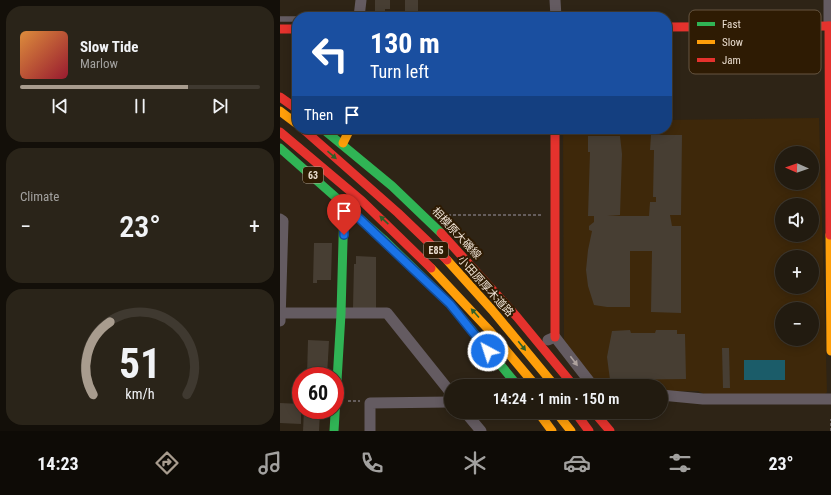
<!DOCTYPE html>
<meta charset="utf-8">
<style>
:root{--surface:#221b10;--page:#2a2419;--text:#f1f3f6;--muted:#a2a19f;--line:#3f3930;--accent:#a89c8e}
body{margin:0;font-family:"Roboto Condensed","Noto Sans JP",sans-serif;background:var(--page);color:var(--text);height:100vh;display:flex;flex-direction:column;font-size:15px;white-space:nowrap}
*{box-sizing:border-box;margin:0}
p{font-size:13px;color:var(--muted)}
.icon{flex:none;width:22px;height:22px;fill:none;stroke:currentColor;stroke-width:2;stroke-linecap:round;stroke-linejoin:round}
.map{position:relative;flex:1;overflow:hidden}
.side{display:flex;flex-direction:column;gap:6px;padding:6px;background:#130f09;width:280px}
.side>*{flex:none}
.banner{position:absolute;left:12px;top:12px;width:380px;height:122px;border-radius:16px;box-shadow:0 2px 10px #0003,0 0 0 1px var(--line);background:#1a4fa0;color:#fff;overflow:hidden}
.needle{width:26px;rotate:272deg}
.fabs{position:absolute;left:495px;top:146px;display:grid;gap:8px}
.fabs a{display:grid;place-items:center;width:44px;height:44px;border-radius:50%;background:var(--surface);box-shadow:0 2px 10px #0003,0 0 0 1px var(--line);font-size:20px}
.speed{position:absolute;left:12px;top:367px;display:flex;gap:8px;font-size:20px;font-weight:700;text-align:center}
.speed>*{display:grid;place-content:center;width:52px;height:52px;border-radius:50%;background:var(--surface);box-shadow:0 2px 10px #0003,0 0 0 1px var(--line);line-height:1}
.speed .limit{border:6px solid #d22;background:#fff;color:#111}
.pin{position:absolute;display:grid;place-items:center;width:34px;height:34px;color:#fff;margin:-41px -17px;border-radius:50% 50% 50% 0;rotate:-45deg;box-shadow:0 0 4px #0007}
.pin .icon{rotate:45deg}
.me{position:absolute;width:44px;margin:-22px;rotate:320deg;stroke-linejoin:round;filter:drop-shadow(0 0 3px #0008)}
.turn{display:flex;align-items:center;gap:14px;height:84px;padding:0 12px;font-size:18px}
.turn .icon{width:52px;height:52px;stroke-width:2.5}
.turn b{display:block;font-size:28px;line-height:34px}
.then{display:flex;align-items:center;height:38px;padding:0 12px;background:#0003;gap:8px;font-size:15px}
.big{font-size:30px;font-weight:600;line-height:1.1}
.side .tile{flex:1;display:flex;flex-direction:column;justify-content:center;gap:6px;min-width:0;padding:0 14px;border-radius:16px;background:var(--page)}
.side .dial{align-items:center;gap:0}
.dial svg{height:104px;overflow:visible;fill:none;stroke:var(--line);stroke-width:7;stroke-linecap:round;text-anchor:middle}
.dial text{fill:var(--text);stroke:none}
.song{display:flex;align-items:center;gap:12px}
.cover{width:48px;height:48px;border-radius:6px;background:linear-gradient(135deg,hsl(30 70% 55%),hsl(350 70% 35%))}
.played{height:4px;border-radius:2px;background:linear-gradient(90deg,var(--accent) 70%,var(--line) 70%)}
.keys{display:flex;justify-content:space-around;direction:ltr}
.heat{display:flex;justify-content:space-between;align-items:center;font-size:22px;direction:ltr}
.trip{position:absolute;left:164px;top:379px;width:224px;height:40px;border-radius:20px;background:var(--surface);box-shadow:0 2px 10px #0003,0 0 0 1px var(--line);font-weight:600;line-height:40px;text-align:center}
.tabs{display:flex;height:64px;justify-content:space-around;align-items:center;background:#0e0b06;color:var(--muted)}
.tabs .icon{width:28px;height:28px}
.tabs .selected{color:var(--accent)}
.tabs b{font-size:18px;color:var(--text)}
main{display:flex;flex:1;min-height:0}
.map>svg:first-child{display:block}
</style>
<main>
<section class="side">
<div class="tile">
<div class="song"><i class="cover"></i><div><b>Slow Tide</b><p>Marlow</p></div></div>
<div class="played"></div>
<div class="keys"><svg class="icon" aria-label="previous" viewBox="0 0 24 24"><path d="M18 5L8 12l10 7zM5 5v14"/></svg><svg class="icon" aria-label="pause" viewBox="0 0 24 24"><path d="M8 5v14M16 5v14"/></svg><svg class="icon" aria-label="next" viewBox="0 0 24 24"><path d="M6 5l10 7-10 7zM19 5v14"/></svg></div>
</div>
<div class="tile"><p>Climate</p>
<div class="heat"><a>−</a><b class="big">23°</b><a>+</a></div>
</div>
<div class="tile dial"><svg viewBox="0 0 100 80">
<path d="M14 69A42 42 0 1 1 86 69"/>
<path d="M14 69A42 42 0 0 1 27 13" stroke="#a89c8e"/>
<text x="50" y="56" font-size="32" font-weight="700">51</text>
<text x="50" y="72" font-size="11">km/h</text>
</svg></div>
</section>
<div class="map">
<svg width="551" height="431" viewBox="0 0 551 431">
<rect width="100%" height="100%" fill="#2e2416"/>
<path fill="#3e280a" fill-rule="evenodd" d="M539 118 547 392 544 395 428 396 418 391H381V386H319L284 340 283 129H387V120ZM502 153H532V183H502ZM502 205H532V235H502ZM502 257H532V287H502ZM502 309H532V339H502Z"/>
<rect fill="#1b5c69" x="464" y="360" width="41" height="20"/>
<g fill="#473e33">
<path d="M95 0H110V9H105V13H95Z"/>
<path d="M125 0H138V16L125 14Z"/>
<path d="M371 135H402L401 215H390L392 226H401V313L371 312 372 251H350V307H327L314 305 308 286 306 270 308 250 312 231 309 230V226L314 222V216H308L310 152H308V136H340L342 154 340 215 327 216H369L370 202H376V197H373L374 150H370Z"/>
<path d="M34 243H52L51 280H37V283H33Z"/>
<path d="M76 256 96 257V308H73L74 264H76Z"/>
<path d="M350 330 351 333H375L376 330H397V334H405L406 379 330 380 327 357 332 331Z"/>
<path d="M28 340 49 341 47 376H27Z"/>
<path d="M442 348H449L450 388H443Z"/>
<path d="M0 403 21 404V424L0 423Z"/>
<path d="M24 410H40L39 431H23Z"/>
</g>
<g fill="none" stroke-linecap="round" stroke-linejoin="round">
<g stroke="#655d5c" stroke-width="2" stroke-dasharray="3 2" stroke-linecap="butt">
<path d="M163 215H262"/>
<path d="M68 401H80"/>
<path d="M551 431V419"/>
</g>
<path stroke="#645b61" stroke-width="5.5" d="M0 19H17"/>
<g stroke="#645b61" stroke-width="11">
<path d="M275 0 276 17"/>
<path d="M549 0V26"/>
<path d="M79 17 81 0"/>
<path d="M0 219 3 221 0 321"/>
<path d="M0 313H107L171 393"/>
<path d="M268 340 275 337 313 386"/>
<path d="M381 395 423 399H551"/>
<path d="M185 412 201 431"/>
<path d="M90 431V403L171 402"/>
</g>
<g stroke="#30b455" stroke-width="9">
<path d="M43 129 112 186 161 233"/>
<path d="M0 148 103 239 170 304 238 386"/>
<path d="M54 431 61 314 64 204"/>
</g>
<g stroke="#ff9f0a" stroke-width="9">
<path d="M0 111 17 124"/>
<path d="M63 143 70 129"/>
<path d="M550 235 551 351"/>
<path d="M167 260 212 310 275 386"/>
<path d="M151 268 209 330 256 386"/>
<path d="M258 412 272 431"/>
<path d="M276 412 291 431"/>
</g>
<g stroke="#e5322d" stroke-width="9">
<path d="M549 26 550 235"/>
<path d="M387 27 551 26"/>
<path d="M0 29H17"/>
<path d="M0 97 17 109"/>
<path d="M23 129 118 213 167 260"/>
<path d="M275 129V337"/>
<path d="M0 132 82 201 151 268"/>
<path d="M161 233 237 317 294 386"/>
<path d="M295 412 309 431"/>
<path d="M314 412 330 431"/>
</g>
</g>
<defs><path id="oneway-solid" d="M-6-.8H1V-3.2L6.5 0L1 3.2V.8H-6Z"/></defs>
<g fill="#2f6028">
<use href="#oneway-solid" transform="translate(52 155) rotate(41)"/>
<use href="#oneway-solid" transform="translate(104 220) rotate(-137)"/>
<use href="#oneway-solid" transform="translate(195 313) rotate(-132)"/>
<use href="#oneway-solid" transform="translate(242 346) rotate(51)"/>
</g>
<use fill="#aea29e" href="#oneway-solid" transform="translate(294 361) rotate(53)"/>
<g fill="none" stroke-linecap="round" stroke-linejoin="round">
<g stroke="#114b97" stroke-width="10">
<path id="route" d="M64 235V204L170 304 208 351"/>
</g>
<use href="#route" stroke="#1a73e8" stroke-width="7"/>
</g>
<g text-anchor="middle" stroke-width="4" stroke-linejoin="round" paint-order="stroke">
<g fill="#2e1b03" stroke="#b2a392" stroke-width="1">
<rect x="23" y="167" width="20" height="16" rx="3"/>
<rect x="144" y="242" width="24" height="16" rx="3"/>
</g>
<g font-size="10" font-weight="bold" fill="#eaddcf">
<text x="33" y="179">63</text>
<text x="156" y="254">E85</text>
</g>
<g font-size="11" fill="#eaddcf" stroke="#2e1b03">
<text transform="translate(177 233) rotate(47)" y="4">相模原大磯線</text>
<text transform="translate(206 286) rotate(48)" y="4">小田原厚木道路</text>
</g>
</g>
<rect x="409" y="10" width="132" height="64" rx="6" fill="#2e1b03" stroke="#665540" stroke-width="1"/>
<rect x="417" y="22" width="18" height="4" fill="#30b455"/>
<rect x="417" y="40" width="18" height="4" fill="#ff9f0a"/>
<rect x="417" y="58" width="18" height="4" fill="#e5322d"/>
<g font-size="11" fill="#eaddcf">
<text x="442" y="28">Fast</text>
<text x="442" y="46">Slow</text>
<text x="442" y="64">Jam</text>
</g>
</svg>
<div class="fabs">
<a><svg class="needle" viewBox="-14 -14 28 28"><path d="M0-13l5 13h-10z" fill="#e53935"/><path d="M0 13l5-13h-10z" fill="#a2a19f"/></svg></a>
<a><svg class="icon" aria-label="sound" viewBox="0 0 24 24"><path d="M4 9h4l5-4v14l-5-4H4zM17 9q2 3 0 6"/></svg></a>
<a>+</a>
<a>−</a>
</div>
<div class="speed"><div class="limit">60</div></div>
<div class="pin" style="left:64px;top:235px;background:#d93025"><svg class="icon" aria-label="arrive" viewBox="0 0 24 24"><path d="M6 21V4h12l-3 4 3 4H6"/></svg></div>
<svg class="me" style="left:208px;top:351px" viewBox="-20 -20 40 40"><circle r="17" fill="#1a73e8" stroke="#fff" stroke-width="3"/><path d="M0-11L8 9 0 5-8 9z" fill="#fff"/></svg>
<div class="trip">14:24 · 1 min · 150 m</div>
<div class="banner">
<div class="turn"><svg class="icon" aria-label="left" viewBox="0 0 24 24"><path d="M17 20v-9H6M10 6l-5 5 5 5"/></svg><div><b>130 m</b>Turn left</div></div>
<div class="then">Then<svg class="icon" aria-label="arrive" viewBox="0 0 24 24"><path d="M6 21V4h12l-3 4 3 4H6"/></svg></div>
</div>
</div>
</main>
<nav class="tabs">
<b>14:23</b>
<svg class="icon selected" aria-label="directions" viewBox="0 0 24 24"><path d="M12 3l9 9-9 9-9-9zM9 14v-3h6M13 9l2 2-2 2"/></svg>
<svg class="icon" aria-label="music" viewBox="0 0 24 24"><path d="M9 18V5l10-2v13"/><circle cx="6" cy="18" r="3"/><circle cx="16" cy="16" r="3"/></svg>
<svg class="icon" aria-label="phone" viewBox="0 0 24 24"><path d="M5 4h4l2 5-3 2q2 4 5 5l2-3 5 2v4C11 20 4 13 5 4z"/></svg>
<svg class="icon" aria-label="climate" viewBox="0 0 24 24"><path d="M12 3v18M4 7l16 10M4 17L20 7"/></svg>
<svg class="icon" aria-label="car" viewBox="0 0 24 24"><path d="M5 17H2v-5l4-1 3-4h7l3 4 3 1v5h-3M9 17h6M6 11h13"/><circle cx="7" cy="17" r="2"/><circle cx="17" cy="17" r="2"/></svg>
<svg class="icon" aria-label="filters" viewBox="0 0 24 24"><path d="M4 7h16M4 17h16"/><circle cx="9" cy="7" r="2"/><circle cx="15" cy="17" r="2"/></svg>
<b>23°</b>
</nav>
